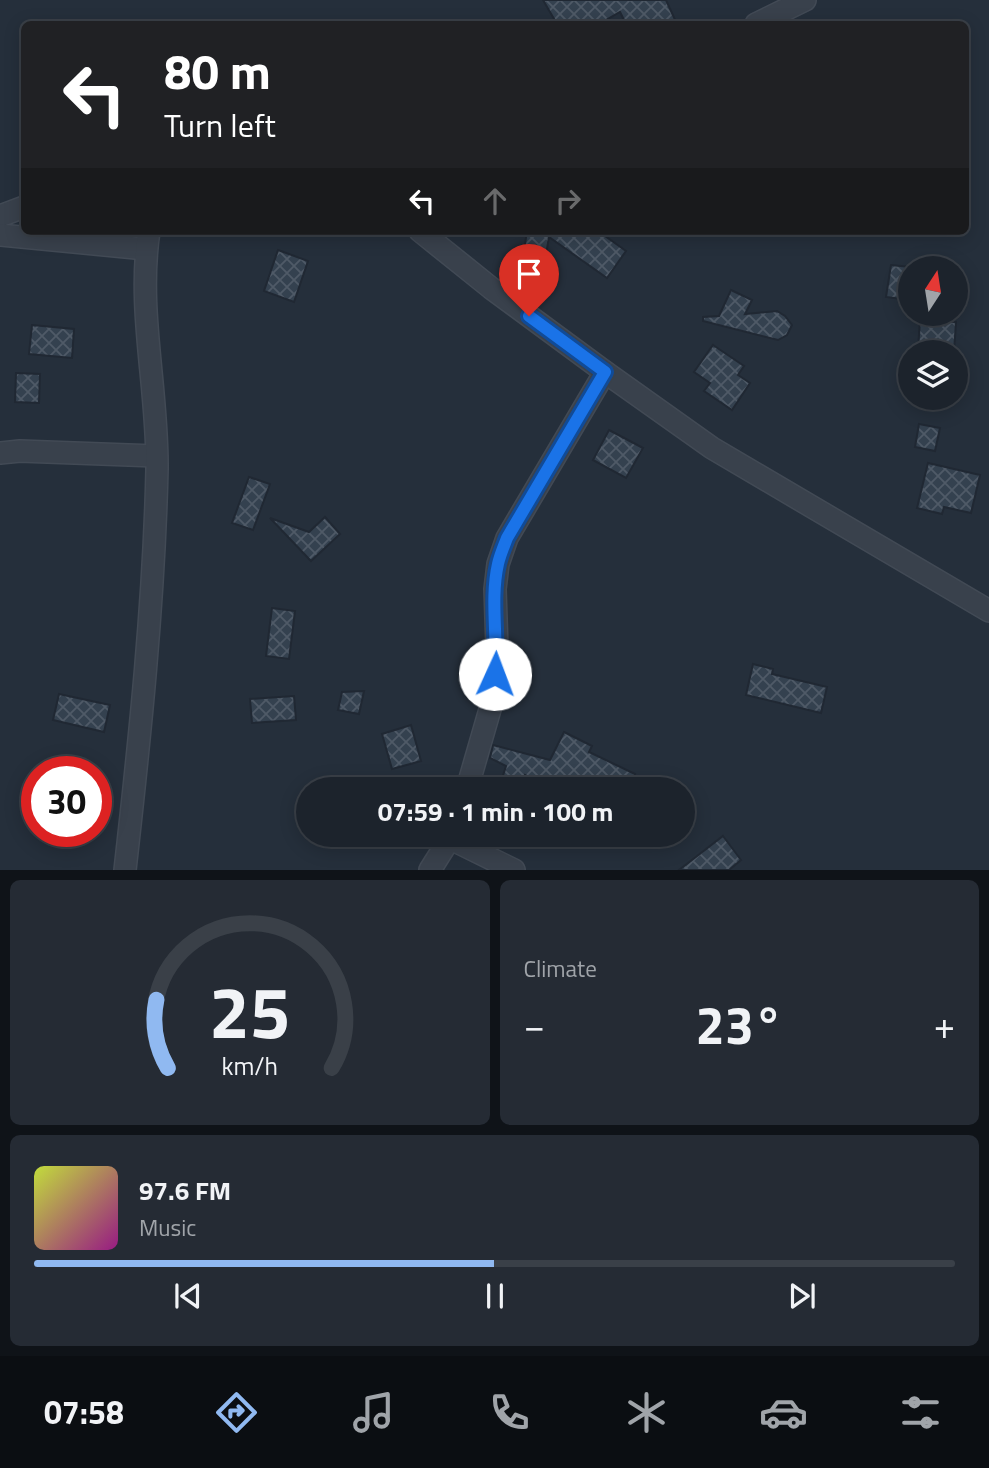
<!DOCTYPE html>
<meta charset="utf-8">
<style>
:root{--surface:#1c232c;--page:#252b34;--text:#f1f3f6;--muted:#a0a4a9;--line:#3a4048;--accent:#90b9f1}
body{margin:0;font-family:"Titillium Web",sans-serif;background:var(--page);color:var(--text);height:100vh;display:flex;flex-direction:column;font-size:26px;white-space:nowrap}
*{box-sizing:border-box;margin:0}
p{font-size:23px;color:var(--muted)}
.icon{flex:none;width:38px;height:38px;fill:none;stroke:currentColor;stroke-width:2;stroke-linecap:round;stroke-linejoin:round}
.map{position:relative;height:870px;overflow:hidden}
.side{display:flex;flex-direction:column;gap:10px;padding:10px;background:#0f1318;flex:1}
.side>*{flex:none}
.hud{position:absolute;left:21px;top:21px;width:948px;height:214px;border-radius:10px;box-shadow:0 4px 18px #0003,0 0 0 2px var(--line);background:#202124;color:#fff;overflow:hidden}
.needle{width:46px;rotate:12deg}
.fabs{position:absolute;left:898px;top:256px;display:grid;gap:14px}
.fabs a{display:grid;place-items:center;width:70px;height:70px;border-radius:50%;background:var(--surface);box-shadow:0 4px 18px #0003,0 0 0 2px var(--line);font-size:35px}
.speed{position:absolute;left:21px;top:756px;display:flex;gap:14px;font-size:35px;font-weight:700;text-align:center}
.speed>*{display:grid;place-content:center;width:91px;height:91px;border-radius:50%;background:var(--surface);box-shadow:0 4px 18px #0003,0 0 0 2px var(--line);line-height:1}
.speed .limit{border:10px solid #d22;background:#fff;color:#111}
.pin{position:absolute;display:grid;place-items:center;width:60px;height:60px;color:#fff;margin:-72px -30px;border-radius:50% 50% 50% 0;rotate:-45deg;box-shadow:0 0 7px #0007}
.pin .icon{rotate:45deg}
.me{position:absolute;width:77px;margin:-38px;rotate:2deg;stroke-linejoin:round;filter:drop-shadow(0 0 5px #0008)}
.turn{display:flex;align-items:center;gap:24px;height:147px;padding:0 28px;font-size:32px}
.turn .icon{width:91px;height:91px;stroke-width:2.5}
.turn b{display:block;font-size:49px;line-height:60px}
.lanes{display:flex;align-items:center;height:66px;padding:0 28px;background:#0003;justify-content:center;gap:35px;direction:ltr}
.lanes .off{opacity:.35}
.big{font-size:52px;font-weight:700;line-height:1.1}
.side .tile{flex:1;display:flex;flex-direction:column;justify-content:center;gap:10px;min-width:0;padding:0 24px;border-radius:10px;background:var(--page)}
.side .dial{align-items:center;gap:0}
.dial svg{height:182px;overflow:visible;fill:none;stroke:var(--line);stroke-width:7;stroke-linecap:round;text-anchor:middle}
.dial text{fill:var(--text);stroke:none}
.song{display:flex;align-items:center;gap:21px}
.cover{width:84px;height:84px;border-radius:10px;background:linear-gradient(135deg,hsl(70 70% 55%),hsl(310 70% 35%))}
.played{height:7px;border-radius:4px;background:linear-gradient(90deg,var(--accent) 50%,var(--line) 50%)}
.keys{display:flex;justify-content:space-around;direction:ltr}
.heat{display:flex;justify-content:space-between;align-items:center;font-size:38px;direction:ltr}
.side .tiles{flex:1;display:grid;gap:10px;grid-template-columns:1fr 1fr}
.tile:last-child{grid-column:span 2}
.trip{position:absolute;left:296px;top:777px;width:399px;height:70px;border-radius:35px;background:var(--surface);box-shadow:0 4px 18px #0003,0 0 0 2px var(--line);font-weight:700;line-height:70px;text-align:center}
.dock{display:flex;height:112px;justify-content:space-around;align-items:center;background:#0b0e12;color:var(--muted)}
.dock .icon{width:49px;height:49px}
.dock .on{color:var(--accent)}
.dock b{font-size:32px;color:var(--text)}
.map>svg:first-child{display:block}
</style>
<div class="map">
<svg width="989" height="870" viewBox="0 0 989 870">
<defs>
<pattern id="building-cross-hatch" width="8" height="8" patternUnits="userSpaceOnUse" patternTransform="scale(1.75)"><rect width="8" height="8" fill="#34414f"/><path d="M0 0l8 8M0 8l8-8" fill="none" stroke="#4f5a67"/></pattern>
</defs>
<rect width="100%" height="100%" fill="#252f3b"/>
<g fill="url(#building-cross-hatch)" stroke="#202833" stroke-width="2">
<path d="M543 0H666L677 24H626L620 12 599 24H557Z"/>
<path d="M527 231H598L626 251 607 278 549 237 545 261 523 257Z"/>
<path d="M278 250 308 261 294 302 264 291Z"/>
<path d="M891 265 910 267V300L886 297Z"/>
<path d="M731 290 752 300 745 314 777 311 785 316 792 325 787 335 778 340 703 321V317L719 316Z"/>
<path d="M920 320 956 322 954 352 918 350Z"/>
<path d="M32 325 74 329 72 358 29 354Z"/>
<path d="M713 345 744 366 738 375 750 383 732 410 704 391 710 383 694 372Z"/>
<path d="M16 373 40 374 39 403 15 402Z"/>
<path d="M919 424 940 428 935 451 915 447Z"/>
<path d="M609 430 643 448 626 478 593 460Z"/>
<path d="M928 463 980 475 971 513 944 507 942 514 917 508Z"/>
<path d="M249 477 270 484 253 530 232 523Z"/>
<path d="M325 517 340 534 311 561 270 518 309 532Z"/>
<path d="M272 608 295 611 289 659 266 656Z"/>
<path d="M753 664 773 669 772 674 827 687 821 713 746 695Z"/>
<path d="M364 691 359 714 338 710 342 692Z"/>
<path d="M59 694 110 705 104 732 53 720Z"/>
<path d="M294 696 296 720 252 723 250 699Z"/>
<path d="M411 725 421 761 392 769 382 734Z"/>
<path d="M564 732 592 746 589 752 635 774 628 789H553L525 775 522 787 501 782 506 766 490 758 493 745 550 760Z"/>
<path d="M723 836 741 860 729 870H679Z"/>
</g>
<g fill="none" stroke-linecap="round" stroke-linejoin="round">
<g stroke="#424a55" stroke-width="24">
<g id="street">
<path d="M756 24 805 0"/>
<path d="M0 216 24 207"/>
<path d="M420 231 491 288 605 372 712 448 989 611"/>
<path d="M0 235 146 249"/>
<path d="M0 453 20 451 156 456"/>
<path d="M467 789 493 699 497 648 495 589 498 564 507 538 605 372"/>
<path d="M451 839 514 870"/>
<path d="M125 870C140 737 154 602 157 469 158 389 137 310 149 231"/>
<path d="M430 870 452 835"/>
</g>
</g>
<use href="#street" stroke="#39414c" stroke-width="21"/>
</g>
<g fill="none" stroke-linecap="round" stroke-linejoin="round">
<g stroke="#114b97" stroke-width="18">
<path id="route" d="M495 674C498 638 490 599 498 564 500 555 504 546 507 538L605 372 529 316"/>
</g>
<use href="#route" stroke="#1a73e8" stroke-width="12"/>
</g>
</svg>
<div class="fabs">
<a><svg class="needle" viewBox="-14 -14 28 28"><path d="M0-13l5 13h-10z" fill="#e53935"/><path d="M0 13l5-13h-10z" fill="#a0a4a9"/></svg></a>
<a><svg class="icon" aria-label="layers" viewBox="0 0 24 24"><path d="M12 4l9 5-9 5-9-5zM3 14l9 5 9-5"/></svg></a>
</div>
<div class="speed"><div class="limit">30</div></div>
<div class="pin" style="left:529px;top:316px;background:#d93025"><svg class="icon" aria-label="arrive" viewBox="0 0 24 24"><path d="M6 21V4h12l-3 4 3 4H6"/></svg></div>
<svg class="me" style="left:495px;top:674px" viewBox="-20 -20 40 40"><circle r="19" fill="#fff"/><path d="M0-13L10 11 0 6-10 11z" fill="#1a73e8"/></svg>
<div class="trip">07:59 · 1 min · 100 m</div>
<div class="hud">
<div class="turn"><svg class="icon" aria-label="left" viewBox="0 0 24 24"><path d="M17 20v-9H6M10 6l-5 5 5 5"/></svg><div><b>80 m</b>Turn left</div></div>
<div class="lanes"><svg class="icon" aria-label="left" viewBox="0 0 24 24"><path d="M17 20v-9H6M10 6l-5 5 5 5"/></svg><svg class="icon off" aria-label="ahead" viewBox="0 0 24 24"><path d="M12 20V5M6 11l6-6 6 6"/></svg><svg class="icon off" aria-label="right" viewBox="0 0 24 24"><path d="M7 20v-9h11M14 6l5 5-5 5"/></svg></div>
</div>
</div>
<section class="side">
<div class="tiles">
<div class="tile dial"><svg viewBox="0 0 100 80">
<path d="M14 69A42 42 0 1 1 86 69"/>
<path d="M14 69A42 42 0 0 1 9 39" stroke="#90b9f1"/>
<text x="50" y="56" font-size="32" font-weight="700">25</text>
<text x="50" y="72" font-size="11">km/h</text>
</svg></div>
<div class="tile"><p>Climate</p>
<div class="heat"><a>−</a><b class="big">23°</b><a>+</a></div>
</div>
<div class="tile">
<div class="song"><i class="cover"></i><div><b>97.6 FM</b><p>Music</p></div></div>
<div class="played"></div>
<div class="keys"><svg class="icon" aria-label="previous" viewBox="0 0 24 24"><path d="M18 5L8 12l10 7zM5 5v14"/></svg><svg class="icon" aria-label="pause" viewBox="0 0 24 24"><path d="M8 5v14M16 5v14"/></svg><svg class="icon" aria-label="next" viewBox="0 0 24 24"><path d="M6 5l10 7-10 7zM19 5v14"/></svg></div>
</div>
</div>
</section>
<nav class="dock">
<b>07:58</b>
<svg class="icon on" aria-label="directions" viewBox="0 0 24 24"><path d="M12 3l9 9-9 9-9-9zM9 14v-3h6M13 9l2 2-2 2"/></svg>
<svg class="icon" aria-label="music" viewBox="0 0 24 24"><path d="M9 18V5l10-2v13"/><circle cx="6" cy="18" r="3"/><circle cx="16" cy="16" r="3"/></svg>
<svg class="icon" aria-label="phone" viewBox="0 0 24 24"><path d="M5 4h4l2 5-3 2q2 4 5 5l2-3 5 2v4C11 20 4 13 5 4z"/></svg>
<svg class="icon" aria-label="climate" viewBox="0 0 24 24"><path d="M12 3v18M4 7l16 10M4 17L20 7"/></svg>
<svg class="icon" aria-label="car" viewBox="0 0 24 24"><path d="M5 17H2v-5l4-1 3-4h7l3 4 3 1v5h-3M9 17h6M6 11h13"/><circle cx="7" cy="17" r="2"/><circle cx="17" cy="17" r="2"/></svg>
<svg class="icon" aria-label="filters" viewBox="0 0 24 24"><path d="M4 7h16M4 17h16"/><circle cx="9" cy="7" r="2"/><circle cx="15" cy="17" r="2"/></svg>
</nav>
